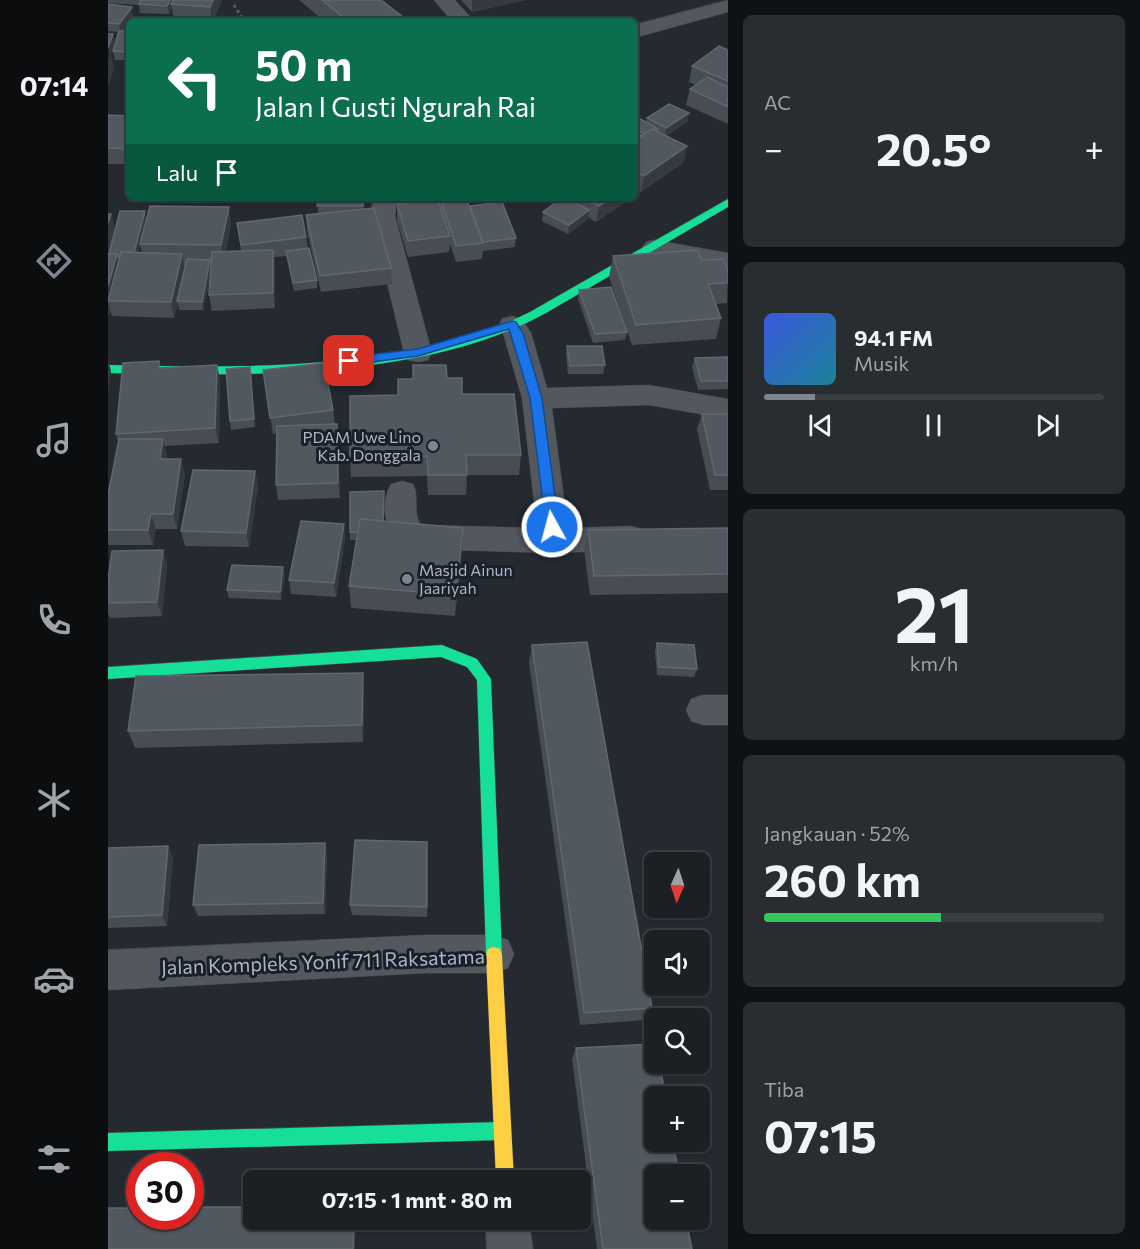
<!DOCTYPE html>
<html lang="id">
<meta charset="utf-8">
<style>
:root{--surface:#1b2024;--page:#282d31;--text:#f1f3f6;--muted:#a0a3a6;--line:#393e41;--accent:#7c8590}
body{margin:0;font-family:Commissioner,sans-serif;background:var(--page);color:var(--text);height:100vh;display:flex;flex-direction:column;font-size:22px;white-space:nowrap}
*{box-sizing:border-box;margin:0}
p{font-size:20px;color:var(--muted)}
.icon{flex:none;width:33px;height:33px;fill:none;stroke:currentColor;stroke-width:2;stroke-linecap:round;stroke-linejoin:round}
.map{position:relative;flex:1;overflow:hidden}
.details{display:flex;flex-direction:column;gap:15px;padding:15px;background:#0f1214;width:412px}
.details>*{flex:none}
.hud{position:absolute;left:18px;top:18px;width:512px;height:183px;border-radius:9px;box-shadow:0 2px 4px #0004,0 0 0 2px var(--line);background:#0b6e4f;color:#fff;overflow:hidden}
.needle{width:39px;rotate:183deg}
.buttons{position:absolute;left:536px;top:852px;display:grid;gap:12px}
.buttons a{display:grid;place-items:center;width:66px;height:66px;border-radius:9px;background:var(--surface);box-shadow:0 2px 4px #0004,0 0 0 2px var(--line);font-size:30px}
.speed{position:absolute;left:18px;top:1152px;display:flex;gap:12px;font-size:30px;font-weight:700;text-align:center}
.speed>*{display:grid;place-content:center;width:78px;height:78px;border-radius:50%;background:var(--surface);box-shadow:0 2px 4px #0004,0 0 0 2px var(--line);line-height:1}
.speed .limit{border:9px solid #d22;background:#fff;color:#111}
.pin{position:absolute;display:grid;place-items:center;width:51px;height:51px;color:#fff;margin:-26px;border-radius:12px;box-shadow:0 3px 9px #0006}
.me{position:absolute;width:66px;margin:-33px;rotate:353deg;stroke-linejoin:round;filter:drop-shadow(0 0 4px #0008)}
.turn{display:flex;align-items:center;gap:21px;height:126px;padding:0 30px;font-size:27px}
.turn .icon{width:78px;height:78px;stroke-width:2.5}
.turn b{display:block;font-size:42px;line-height:51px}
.then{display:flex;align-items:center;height:57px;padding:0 30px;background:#0003;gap:12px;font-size:22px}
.big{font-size:45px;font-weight:700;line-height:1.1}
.details .widget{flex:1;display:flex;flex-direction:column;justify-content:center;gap:9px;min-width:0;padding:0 21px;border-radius:9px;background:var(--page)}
.details .dial{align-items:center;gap:0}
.dial b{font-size:78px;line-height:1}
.song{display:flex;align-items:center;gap:18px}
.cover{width:72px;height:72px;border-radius:9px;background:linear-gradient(135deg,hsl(230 70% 55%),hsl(190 70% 35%))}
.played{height:6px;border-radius:3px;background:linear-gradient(90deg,var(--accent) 15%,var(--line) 15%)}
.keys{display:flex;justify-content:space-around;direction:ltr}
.heat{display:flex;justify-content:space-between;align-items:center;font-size:33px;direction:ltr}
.charge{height:9px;border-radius:4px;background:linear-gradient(90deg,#34c759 52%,var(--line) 0)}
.trip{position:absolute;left:135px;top:1170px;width:348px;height:60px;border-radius:9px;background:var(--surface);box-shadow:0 2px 4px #0004,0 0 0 2px var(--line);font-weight:700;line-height:60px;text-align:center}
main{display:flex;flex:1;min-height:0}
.menu{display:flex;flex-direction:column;width:108px;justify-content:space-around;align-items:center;background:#0b0d0e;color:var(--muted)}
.menu .icon{width:42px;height:42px}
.menu .on{color:var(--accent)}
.menu b{font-size:27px;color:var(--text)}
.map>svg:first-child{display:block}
</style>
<main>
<nav class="menu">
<b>07:14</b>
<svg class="icon on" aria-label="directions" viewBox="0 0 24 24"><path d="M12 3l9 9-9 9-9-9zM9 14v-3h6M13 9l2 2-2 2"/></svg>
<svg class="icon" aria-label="music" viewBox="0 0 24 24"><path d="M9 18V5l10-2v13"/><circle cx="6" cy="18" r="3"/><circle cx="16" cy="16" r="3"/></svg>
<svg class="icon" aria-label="phone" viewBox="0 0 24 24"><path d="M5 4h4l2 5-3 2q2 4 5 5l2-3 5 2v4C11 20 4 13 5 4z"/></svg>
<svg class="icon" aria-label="climate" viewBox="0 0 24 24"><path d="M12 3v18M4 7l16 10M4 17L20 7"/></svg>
<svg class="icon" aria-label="car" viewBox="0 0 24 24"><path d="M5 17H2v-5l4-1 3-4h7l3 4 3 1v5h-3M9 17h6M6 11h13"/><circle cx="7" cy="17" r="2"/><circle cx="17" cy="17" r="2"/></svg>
<svg class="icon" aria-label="filters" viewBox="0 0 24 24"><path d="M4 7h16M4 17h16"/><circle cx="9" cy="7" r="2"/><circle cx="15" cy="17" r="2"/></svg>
</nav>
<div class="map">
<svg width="620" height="1249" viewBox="0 0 620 1249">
<rect width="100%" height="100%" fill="#242a30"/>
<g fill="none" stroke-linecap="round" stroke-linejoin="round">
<g stroke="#41464d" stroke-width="1">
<g id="street">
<path d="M326 0H347L366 21H344Z"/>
<path d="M620 0V12L526 38V25Z"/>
<path d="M265 198H289L287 216 324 353 320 360 310 362 300 360 296 353 263 216Z"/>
<path d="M547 240 620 253V269L538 254 534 248 538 242Z"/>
<path d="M404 316 414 319 423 333 439 388 541 385 620 399V419L541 405 444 408 460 528 523 526 534 529 539 538 534 547 523 550 446 553 307 549C279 540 269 509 283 484L294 481 305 484C312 497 304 513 313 525L429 528 414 398 395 333 391 325 394 319Z"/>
<path d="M595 695H620V725H595L583 721 578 710 583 699Z"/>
<path d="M318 935H386L400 940 406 954 400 968 386 973H318L0 990V950Z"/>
<path d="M377 1220H421L425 1249H379Z"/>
</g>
</g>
<g stroke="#41464d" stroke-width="1">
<g id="fast">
<path d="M620 199V207L438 313C316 380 136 376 0 373V365C131 368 303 372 422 312Z"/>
<path d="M334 645 369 659 383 679 394 955 392 961 386 963 380 961 378 955 369 680 359 667 333 657 0 679V667Z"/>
<path d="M393 1122 399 1125 402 1131 399 1137 393 1140 0 1151V1133Z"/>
</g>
</g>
<g stroke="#41464d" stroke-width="1">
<path id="slow" d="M386 947 392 949 394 955 406 1180H388L378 955 380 949Z"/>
</g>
<path stroke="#555c61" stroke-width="3" stroke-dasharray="3 3" stroke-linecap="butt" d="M126 5 136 21"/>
<use href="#street" fill="#53585f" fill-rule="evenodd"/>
<use href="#fast" fill="#16e098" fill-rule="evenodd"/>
<use href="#slow" fill="#ffcf43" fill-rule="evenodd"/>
</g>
<g fill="#474d53" fill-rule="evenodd">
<path d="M0 0H114L105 21 66 20 64 8 61 14 32 13 31 5 0 3Z"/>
<path d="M191 0H273L300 21H216Z"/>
<path d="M353 0H418L364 12Z"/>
<path d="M0 4 25 16 14 31H21V60H7L5 51 11 32 0 31Z"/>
<path d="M620 50V124L578 105 582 89 588 85 581 82 584 66Z"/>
<path d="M581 113 579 122 558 136 576 162 533 192 526 189V116L538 122 539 118Z"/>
<path d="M0 115 21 116V164H0Z"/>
<path d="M210 198H257L256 209 283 268 284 284 213 292 199 231 198 215 210 214Z"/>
<path d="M326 198H358L362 209V206L408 238 407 247 375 251V250L374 259 348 262 342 244 341 252 300 257 289 220V204L326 200Z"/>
<path d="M445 198H520V200L488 222 480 217V219L460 234 434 221 435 212 450 201Z"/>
<path d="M0 214H3L7 230 38 219 123 223 118 252 133 251 129 223 198 237 200 248 209 280V288L186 291 179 256 166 257 167 266V308L104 311 101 295 103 274 95 310H71L70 303 66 318 4 316 2 310 1 314H0ZM32 245 34 253H30Z"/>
<path d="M505 256 594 260 620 270 619 303 608 304 613 318 608 339 524 345 501 277Z"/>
<path d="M471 290 519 332 517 340 485 343 470 299Z"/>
<path d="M459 346 497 365 495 374H460L458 354Z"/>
<path d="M620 357V389L590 390 584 367 587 358Z"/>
<path d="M109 365 112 381 111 443 56 446 59 455 58 459 77 474 69 529H48L45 545H0V495L10 442 8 434 53 368Z"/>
<path d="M155 370 225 410 227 424 230 439 232 498 170 500 168 485 169 433 165 434Z"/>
<path d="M143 375 147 427 123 430 122 421Z"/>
<path d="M339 378 413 455 411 475H359L358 495H320L319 476 243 477 242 457 290 395Z"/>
<path d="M594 414H620V490H602L589 429Z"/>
<path d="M147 471 150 486 141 547 77 546 73 531Z"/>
<path d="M276 521 355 528 354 549 347 616 243 608 241 586 249 540H242V532Z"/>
<path d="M236 524 237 539 228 597 183 594 181 580Z"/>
<path d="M620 528V593L482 595 476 550 480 530Z"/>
<path d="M55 550 59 564 54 616 2 618 0 613V580Z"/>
<path d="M177 575 173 600 121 598 119 590Z"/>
<path d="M549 643 589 669 586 677 549 675 547 651Z"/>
<path d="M424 645 544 1008 537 1020 472 1025 421 663Z"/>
<path d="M256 690 255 742 27 748 20 731Z"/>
<path d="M319 842V917L244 915 242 905Z"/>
<path d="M217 843 219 854 217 914 90 916 85 905Z"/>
<path d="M0 848 65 857 59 926 0 928Z"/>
<path d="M468 1048 584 1249H489L464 1059Z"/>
</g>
<g fill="#343a40">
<path d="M62 0H68L63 4 64 8 61 14 59 6Z"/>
<path d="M105 0H114L105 21H104L102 7Z"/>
<path d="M364 0H418L364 12Z"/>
<path d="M24 7 25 16 12 33 11 24Z"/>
<path d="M5 34 7 42 3 55 6 69 0 87V60L2 55 0 48Z"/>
<path d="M581 113 579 122 557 136 558 128Z"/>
<path d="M579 146 576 162 533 192 536 176Z"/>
<path d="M255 198H257L255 222Z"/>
<path d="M502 198H520V200L488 222 491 206Z"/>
<path d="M121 207 123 223 116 261 113 245Z"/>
<path d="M481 210 480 219 460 234 461 225Z"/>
<path d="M37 211 39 220 27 266 25 257Z"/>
<path d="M3 214 7 230 0 254V223Z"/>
<path d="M165 250 167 266V308L165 293Z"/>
<path d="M9 254 13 270 0 301V286Z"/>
<path d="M74 254 77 270 66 318 63 302Z"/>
<path d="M102 260 104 268 95 310 94 302Z"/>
<path d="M0 302 2 310 1 314 0 310Z"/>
<path d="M0 359 3 371 0 392Z"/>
<path d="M109 365 112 381 111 443 107 428Z"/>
<path d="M142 367 143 375 147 427 146 419Z"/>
<path d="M229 424 230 439 232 498 230 483Z"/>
<path d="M55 439 59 455 56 474 52 459Z"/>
<path d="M73 459 77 474 69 529 65 514Z"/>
<path d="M147 471 150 486 141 547 138 533Z"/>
<path d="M43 514 48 529 45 545 40 530Z"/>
<path d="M236 524 237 539 228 597 226 583Z"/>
<path d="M355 528 354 549 347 616 348 595Z"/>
<path d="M55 550 59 564 54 616 49 602Z"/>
<path d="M175 567 177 575 173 600 172 592Z"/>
<path d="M255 673 256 690 255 742 254 725Z"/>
<path d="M217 843 219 854 217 914 215 903Z"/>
<path d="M60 846 65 857 59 926 54 915Z"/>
<path d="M246 1220H248L247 1249H245Z"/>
</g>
<g fill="#52585f" stroke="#60676f" stroke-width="1.5">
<path d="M33 0H62L59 6 31 4Z"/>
<path d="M65 0H105L102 7 63 4Z"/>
<path d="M214 0H273L300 21H240Z"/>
<path d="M0 4 24 7 11 24 0 23Z"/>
<path d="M11 31H21V52L5 51Z"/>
<path d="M0 34H5L0 48Z"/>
<path d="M611 46 620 50V81L584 66Z"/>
<path d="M599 77 620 87V107L582 89Z"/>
<path d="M561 104 581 113 558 128 539 118Z"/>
<path d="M0 115 21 116V149L0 148Z"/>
<path d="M526 116H527L550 129 546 130 544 129 537 134 526 128Z"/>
<path d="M544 129 579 146 536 176 526 171V141Z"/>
<path d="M526 132 534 136 526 141Z"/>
<path d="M210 198H255V206H209Z"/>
<path d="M332 198H358L375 243 348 246Z"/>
<path d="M454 198H457L481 210 461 225 435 212Z"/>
<path d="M476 198H502L491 206Z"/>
<path d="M330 200 342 236 300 241 289 204Z"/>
<path d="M394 202 408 238 375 242 362 206Z"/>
<path d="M42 206 121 207 113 245 32 244Z"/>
<path d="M266 208 283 268 212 276 198 215Z"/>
<path d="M12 211H37L26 253 13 252 12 257H10L9 254H1Z"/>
<path d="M0 214H3L0 223Z"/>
<path d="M194 215 198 237 133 245 129 223Z"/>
<path d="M201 248 209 280 185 283 178 251Z"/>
<path d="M165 250V293L101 295 104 252Z"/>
<path d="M589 250 594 260 615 259 620 270V283L600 284 613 318 528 325 505 256Z"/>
<path d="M13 252 74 254 63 302 0 301Z"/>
<path d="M0 254H9L0 286Z"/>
<path d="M79 259 102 260 94 302 69 301Z"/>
<path d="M503 287 519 332 487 334 471 290Z"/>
<path d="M459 346H494L497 365 462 366Z"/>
<path d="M620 357V381H593L587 358Z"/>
<path d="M51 361V368L109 365 107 428 8 434 15 363Z"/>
<path d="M216 363 225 410 162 418 155 370Z"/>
<path d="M305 365H338L339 378H354V394H406L413 455H358L359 475H320L319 456 242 457V396L290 395V379H305Z"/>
<path d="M142 367 146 419 122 421 118 369Z"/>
<path d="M594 414H620V475H607Z"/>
<path d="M229 424 230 483 168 485 169 426Z"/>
<path d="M11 439H55L52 459H73L65 514H43L40 530H0V495Z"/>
<path d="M85 470 147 471 138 533 73 531Z"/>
<path d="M276 491 275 521 252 519 250 532H242V492Z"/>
<path d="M252 519 355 528 348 595 241 586Z"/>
<path d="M193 521 236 524 226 583 181 580Z"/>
<path d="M620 528V574L486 576 480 530Z"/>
<path d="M55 550 49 602 0 603V580L4 551Z"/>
<path d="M124 565 175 567 172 592 119 590Z"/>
<path d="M479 642 544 1008 476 1013 424 645Z"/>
<path d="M549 643 586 645 589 669 551 667Z"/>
<path d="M255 673 254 725 20 731 28 676Z"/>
<path d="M247 840 319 842V907L242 905Z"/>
<path d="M217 843 215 903 85 905 91 845Z"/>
<path d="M60 846 54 915 0 917V848Z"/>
<path d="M546 1044V1064H552L557 1096H546V1142H565L571 1174H546V1220H578L584 1249H495L468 1048Z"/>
<path d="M82 1207H146V1220H246L245 1249H0V1208H32V1216H82Z"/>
</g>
<path fill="#1a73e8" stroke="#114b97" stroke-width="1.5" d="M404 321 408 322 415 333 434 398 451 527 444 532 438 527 422 398 401 329 310 356 241 365 235 361 241 357 310 349Z"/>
<g fill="#7c8590" stroke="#18202a" stroke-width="2">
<circle cx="325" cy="446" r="6"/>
<circle cx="299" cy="579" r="6"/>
</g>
<g text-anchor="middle" stroke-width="6" stroke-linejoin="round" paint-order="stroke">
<g font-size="16" fill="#acb6c3" stroke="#18202a" text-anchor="end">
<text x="313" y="443">PDAM Uwe Lino<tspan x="313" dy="18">Kab. Donggala</tspan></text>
<text x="311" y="576" text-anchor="start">Masjid Ainun<tspan x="311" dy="18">Jaariyah</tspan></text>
</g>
<g font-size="20" fill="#acb6c3" stroke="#18202a">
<text transform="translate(215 962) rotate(-2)" y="7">Jalan Kompleks Yonif 711 Raksatama</text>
</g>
</g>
</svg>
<div class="buttons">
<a><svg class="needle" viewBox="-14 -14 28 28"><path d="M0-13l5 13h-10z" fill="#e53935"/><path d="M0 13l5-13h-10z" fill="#a0a3a6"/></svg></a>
<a><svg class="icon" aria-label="sound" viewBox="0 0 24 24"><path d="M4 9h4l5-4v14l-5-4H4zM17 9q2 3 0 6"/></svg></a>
<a><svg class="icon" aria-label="search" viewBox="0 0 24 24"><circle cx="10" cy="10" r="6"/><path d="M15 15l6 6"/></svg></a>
<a>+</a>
<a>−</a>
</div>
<div class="speed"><div class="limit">30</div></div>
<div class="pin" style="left:241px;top:361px;background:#d93025"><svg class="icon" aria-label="arrive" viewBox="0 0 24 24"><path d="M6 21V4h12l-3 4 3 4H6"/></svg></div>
<svg class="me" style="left:444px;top:527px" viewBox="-20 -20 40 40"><circle r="17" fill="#1a73e8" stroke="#fff" stroke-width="3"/><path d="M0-11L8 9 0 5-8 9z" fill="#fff"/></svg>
<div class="trip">07:15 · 1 mnt · 80 m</div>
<div class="hud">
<div class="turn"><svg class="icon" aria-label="left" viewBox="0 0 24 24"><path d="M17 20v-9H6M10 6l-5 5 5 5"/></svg><div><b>50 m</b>Jalan I Gusti Ngurah Rai</div></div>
<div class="then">Lalu<svg class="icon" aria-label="arrive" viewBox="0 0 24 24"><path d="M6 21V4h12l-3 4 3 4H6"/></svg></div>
</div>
</div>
<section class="details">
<div class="widget"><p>AC</p>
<div class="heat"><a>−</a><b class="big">20.5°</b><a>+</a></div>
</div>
<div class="widget">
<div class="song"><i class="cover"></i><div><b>94.1 FM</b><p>Musik</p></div></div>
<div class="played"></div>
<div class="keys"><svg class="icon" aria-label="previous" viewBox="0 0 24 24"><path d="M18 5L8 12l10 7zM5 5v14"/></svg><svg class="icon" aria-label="pause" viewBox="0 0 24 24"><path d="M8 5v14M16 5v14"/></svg><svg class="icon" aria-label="next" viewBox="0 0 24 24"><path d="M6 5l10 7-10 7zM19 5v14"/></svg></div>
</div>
<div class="widget dial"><b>21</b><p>km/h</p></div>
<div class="widget"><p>Jangkauan · 52%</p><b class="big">260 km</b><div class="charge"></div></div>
<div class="widget"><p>Tiba</p><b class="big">07:15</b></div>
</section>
</main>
